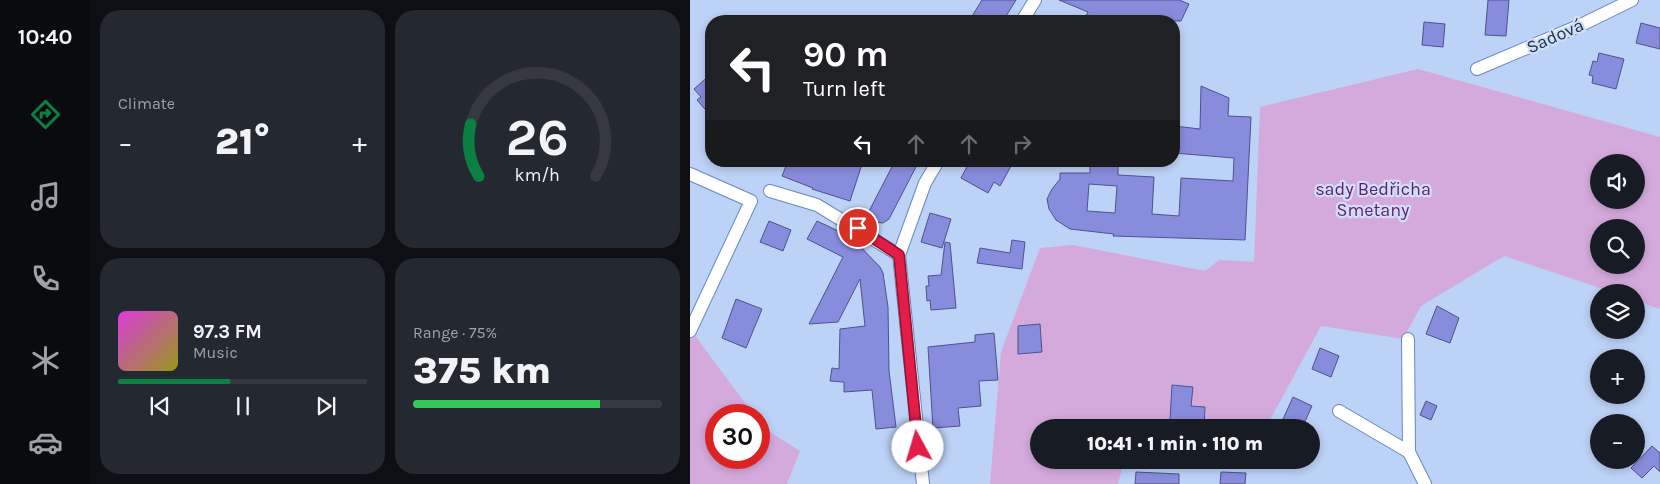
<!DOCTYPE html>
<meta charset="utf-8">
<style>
:root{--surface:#171b24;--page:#242831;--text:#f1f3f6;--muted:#9ea1a6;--line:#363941;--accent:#0b8043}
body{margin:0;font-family:Karla,sans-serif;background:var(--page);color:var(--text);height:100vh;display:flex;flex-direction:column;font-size:19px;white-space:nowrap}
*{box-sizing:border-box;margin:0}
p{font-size:16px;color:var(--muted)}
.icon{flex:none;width:28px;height:28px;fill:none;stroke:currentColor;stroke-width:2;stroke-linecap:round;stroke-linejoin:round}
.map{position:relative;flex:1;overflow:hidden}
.drawer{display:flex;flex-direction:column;gap:10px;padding:10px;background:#0d0f14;width:600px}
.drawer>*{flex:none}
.hud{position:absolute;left:15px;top:15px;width:475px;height:152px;border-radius:20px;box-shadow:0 2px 8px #0003;background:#202124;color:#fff;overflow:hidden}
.controls{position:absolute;left:900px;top:154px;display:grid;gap:10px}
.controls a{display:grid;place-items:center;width:55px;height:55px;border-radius:50%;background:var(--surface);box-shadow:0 2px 8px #0003;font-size:25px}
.speed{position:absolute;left:15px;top:404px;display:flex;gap:10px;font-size:25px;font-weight:700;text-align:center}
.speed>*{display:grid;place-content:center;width:65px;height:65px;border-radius:50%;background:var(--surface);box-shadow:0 2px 8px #0003;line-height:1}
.speed .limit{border:8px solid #d22;background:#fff;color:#111}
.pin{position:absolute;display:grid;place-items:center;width:42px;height:42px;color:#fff;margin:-21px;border:2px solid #fff;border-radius:50%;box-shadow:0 1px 5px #0007}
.me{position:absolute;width:55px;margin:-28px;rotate:354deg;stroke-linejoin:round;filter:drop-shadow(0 0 4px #0008)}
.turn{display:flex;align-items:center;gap:18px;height:105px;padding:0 15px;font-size:22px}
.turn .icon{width:65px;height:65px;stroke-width:2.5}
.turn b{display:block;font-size:35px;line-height:42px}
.lanes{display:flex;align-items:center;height:48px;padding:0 15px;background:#0003;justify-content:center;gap:25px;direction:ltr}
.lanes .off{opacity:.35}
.big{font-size:38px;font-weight:800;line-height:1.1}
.drawer .tile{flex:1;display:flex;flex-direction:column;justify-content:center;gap:8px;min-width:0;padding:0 18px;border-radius:20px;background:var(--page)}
.drawer .dial{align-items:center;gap:0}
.dial svg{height:130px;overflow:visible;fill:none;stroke:var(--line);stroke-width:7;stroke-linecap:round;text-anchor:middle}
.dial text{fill:var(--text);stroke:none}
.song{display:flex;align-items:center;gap:15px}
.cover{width:60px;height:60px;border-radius:8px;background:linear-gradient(135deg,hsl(300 70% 55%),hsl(60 70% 35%))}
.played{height:5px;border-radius:2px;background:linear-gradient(90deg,var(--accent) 45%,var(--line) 45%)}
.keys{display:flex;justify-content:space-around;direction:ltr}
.heat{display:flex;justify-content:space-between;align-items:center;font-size:28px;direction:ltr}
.charge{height:8px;border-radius:4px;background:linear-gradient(90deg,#34c759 75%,var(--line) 0)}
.drawer .tiles{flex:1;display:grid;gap:10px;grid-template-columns:repeat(2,1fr)}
.trip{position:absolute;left:340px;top:419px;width:290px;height:50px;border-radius:25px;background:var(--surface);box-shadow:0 2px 8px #0003;font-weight:800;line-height:50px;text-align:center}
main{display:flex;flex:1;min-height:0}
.dock{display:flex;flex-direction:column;width:90px;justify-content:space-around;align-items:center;background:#090b0e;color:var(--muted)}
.dock .icon{width:35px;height:35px}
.dock .on{color:var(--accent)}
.dock b{font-size:22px;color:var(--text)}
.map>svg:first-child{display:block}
</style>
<main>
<nav class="dock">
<b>10:40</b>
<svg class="icon on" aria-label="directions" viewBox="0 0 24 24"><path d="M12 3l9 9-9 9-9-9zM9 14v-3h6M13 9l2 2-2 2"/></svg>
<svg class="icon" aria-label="music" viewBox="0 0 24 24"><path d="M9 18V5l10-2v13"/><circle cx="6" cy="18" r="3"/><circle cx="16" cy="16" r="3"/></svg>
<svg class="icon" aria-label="phone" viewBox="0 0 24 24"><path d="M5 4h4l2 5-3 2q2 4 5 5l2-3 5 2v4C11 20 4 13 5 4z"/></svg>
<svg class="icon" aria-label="climate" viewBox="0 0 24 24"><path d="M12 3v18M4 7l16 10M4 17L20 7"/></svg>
<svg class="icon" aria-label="car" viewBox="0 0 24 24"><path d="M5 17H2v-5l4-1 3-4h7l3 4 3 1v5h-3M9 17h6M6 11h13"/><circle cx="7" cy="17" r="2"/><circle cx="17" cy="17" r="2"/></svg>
</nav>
<section class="drawer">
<div class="tiles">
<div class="tile"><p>Climate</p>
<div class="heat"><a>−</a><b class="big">21°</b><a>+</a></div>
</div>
<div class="tile dial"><svg viewBox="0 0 100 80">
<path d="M14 69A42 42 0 1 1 86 69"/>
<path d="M14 69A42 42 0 0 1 9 37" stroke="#0b8043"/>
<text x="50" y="56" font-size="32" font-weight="700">26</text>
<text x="50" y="72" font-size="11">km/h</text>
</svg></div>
<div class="tile">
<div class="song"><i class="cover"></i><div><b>97.3 FM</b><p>Music</p></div></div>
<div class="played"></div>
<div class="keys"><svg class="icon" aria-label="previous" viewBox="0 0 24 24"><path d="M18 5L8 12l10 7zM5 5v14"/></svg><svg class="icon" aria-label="pause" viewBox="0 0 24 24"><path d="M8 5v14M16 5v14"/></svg><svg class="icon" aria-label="next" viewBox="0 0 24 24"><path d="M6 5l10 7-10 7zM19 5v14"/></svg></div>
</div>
<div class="tile"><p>Range · 75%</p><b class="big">375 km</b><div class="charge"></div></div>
</div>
</section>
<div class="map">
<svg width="970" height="484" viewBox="0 0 970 484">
<rect width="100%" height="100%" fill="#bcd2f6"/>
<g fill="#d4aadc" fill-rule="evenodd">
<path d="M728 69 970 137V309L946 301V292H922L814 256 731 306 713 339 631 326 576 427 349 428V460H434L428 484H300L311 352 350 248 383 245 515 271 529 260 564 262 570 107ZM909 162H946V200H909ZM909 228H946V265H909Z"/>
<path d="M0 329 64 415H26V458H69V422L75 429 110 451 97 484H0Z"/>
</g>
<g fill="#888cdc" stroke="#4f518b" fill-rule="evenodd">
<path d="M292 0H326L313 21H279Z"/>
<path d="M369 0H489L499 4 491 21H407L396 16 398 12Z"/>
<path d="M798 0H819L816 36 795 35Z"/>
<path d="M734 22 755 24 753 47 732 45Z"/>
<path d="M951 23 970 28V49L946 43Z"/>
<path d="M909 53 934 59 926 89 902 83 903 76 899 75 903 61 907 62Z"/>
<path d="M21 74V116L7 100 11 97 4 89Z"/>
<path d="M511 86 539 98 538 116 561 117 555 240 423 236 424 234 380 229 366 220 359 209 357 199 362 189 370 179V173H400V161H428V175L464 177 462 214 489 216 491 178 543 181 544 158 484 153V126L510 129ZM399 184 427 186 425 213 397 211Z"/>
<path d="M98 161H173L160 201 122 189 123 188 92 176Z"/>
<path d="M205 161H229L199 219 193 223 185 222 176 217Z"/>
<path d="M280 161H313L321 166 310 186 304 182 298 193 271 178Z"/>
<path d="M240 213 261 219 252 248 231 242Z"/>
<path d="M79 221 101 230 93 251 70 242Z"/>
<path d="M127 221 161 237 190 267 193 273 198 307 199 371 206 427 186 429 182 390 154 392V382L140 381 142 368 149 369 150 329 175 326 170 279 148 322 119 324 153 257 117 239Z"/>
<path d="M322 240 335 242 332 269 287 263 290 248 320 253Z"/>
<path d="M255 242 260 243 266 308 241 310 240 300 237 301 236 286H239L238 276 251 275Z"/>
<path d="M46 299 72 309 56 348 32 338Z"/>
<path d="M747 306 769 318 760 343 736 334Z"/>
<path d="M350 324 352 352 328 354V326Z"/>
<path d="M304 333 308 380 289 381 291 406 268 408 270 426 243 428 238 347 285 342V335Z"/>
<path d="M630 348 649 356 641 377 622 369Z"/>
<path d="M482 385 503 387 501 406 515 407 514 428H486V420H480Z"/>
<path d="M603 397 622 406 612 428H589Z"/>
<path d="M736 401 747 406 741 420 730 415Z"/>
<path d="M962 446 970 453V472L964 466 952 478 941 468Z"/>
<path d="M446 472 489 474V484H445Z"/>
<path d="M531 472 556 473 555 484H530Z"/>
</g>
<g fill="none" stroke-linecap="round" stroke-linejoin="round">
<g stroke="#6789c1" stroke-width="14">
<g id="street">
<path d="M332 21 345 0"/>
<path d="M787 69 891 25 942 0"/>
<path d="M0 174 61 201 0 331"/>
<path d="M80 191 127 205 209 255"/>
<path d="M718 339 719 452 735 484"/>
<path d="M649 411 719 452"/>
<path d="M233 484 209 255 235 183 248 161"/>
</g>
</g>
<use href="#street" stroke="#fff" stroke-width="12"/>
</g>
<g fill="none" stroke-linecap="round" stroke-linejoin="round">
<g stroke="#92132f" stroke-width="12">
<path id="route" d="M168 228 209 255 228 447"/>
</g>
<use href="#route" stroke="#e11d48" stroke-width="9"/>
</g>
<g text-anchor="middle" stroke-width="4.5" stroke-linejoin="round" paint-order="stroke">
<g font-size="18" fill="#25334a" stroke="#d0dff7">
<text transform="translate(865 36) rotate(-24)" y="6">Sadová</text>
</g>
<g font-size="18" fill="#631c71" stroke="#d0dff7">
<text x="683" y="195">sady Bedřicha<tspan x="683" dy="21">Smetany</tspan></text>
</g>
</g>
</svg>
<div class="controls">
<a><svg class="icon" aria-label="sound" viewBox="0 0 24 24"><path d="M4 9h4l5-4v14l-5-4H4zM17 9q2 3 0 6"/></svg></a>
<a><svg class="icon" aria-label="search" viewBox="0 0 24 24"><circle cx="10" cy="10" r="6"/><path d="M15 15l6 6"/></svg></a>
<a><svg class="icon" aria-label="layers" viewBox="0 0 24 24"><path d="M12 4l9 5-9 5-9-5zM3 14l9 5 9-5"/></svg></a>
<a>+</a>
<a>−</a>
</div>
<div class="speed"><div class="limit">30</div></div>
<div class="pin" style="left:168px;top:228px;background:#d93025"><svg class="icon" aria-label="arrive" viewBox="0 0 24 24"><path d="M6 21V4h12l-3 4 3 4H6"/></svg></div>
<svg class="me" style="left:228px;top:447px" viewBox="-20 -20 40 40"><circle r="19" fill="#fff"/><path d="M0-13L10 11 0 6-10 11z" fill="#e11d48"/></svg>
<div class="trip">10:41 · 1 min · 110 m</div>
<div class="hud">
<div class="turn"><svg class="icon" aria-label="left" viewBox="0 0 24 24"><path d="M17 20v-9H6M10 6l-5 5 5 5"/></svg><div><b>90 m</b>Turn left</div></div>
<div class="lanes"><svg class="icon" aria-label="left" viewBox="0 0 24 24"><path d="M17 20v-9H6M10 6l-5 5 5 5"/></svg><svg class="icon off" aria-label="ahead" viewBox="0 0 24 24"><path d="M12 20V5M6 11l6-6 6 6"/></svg><svg class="icon off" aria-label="ahead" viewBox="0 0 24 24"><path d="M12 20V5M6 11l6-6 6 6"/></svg><svg class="icon off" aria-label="right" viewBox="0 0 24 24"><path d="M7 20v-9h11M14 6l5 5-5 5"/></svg></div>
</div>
</div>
</main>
